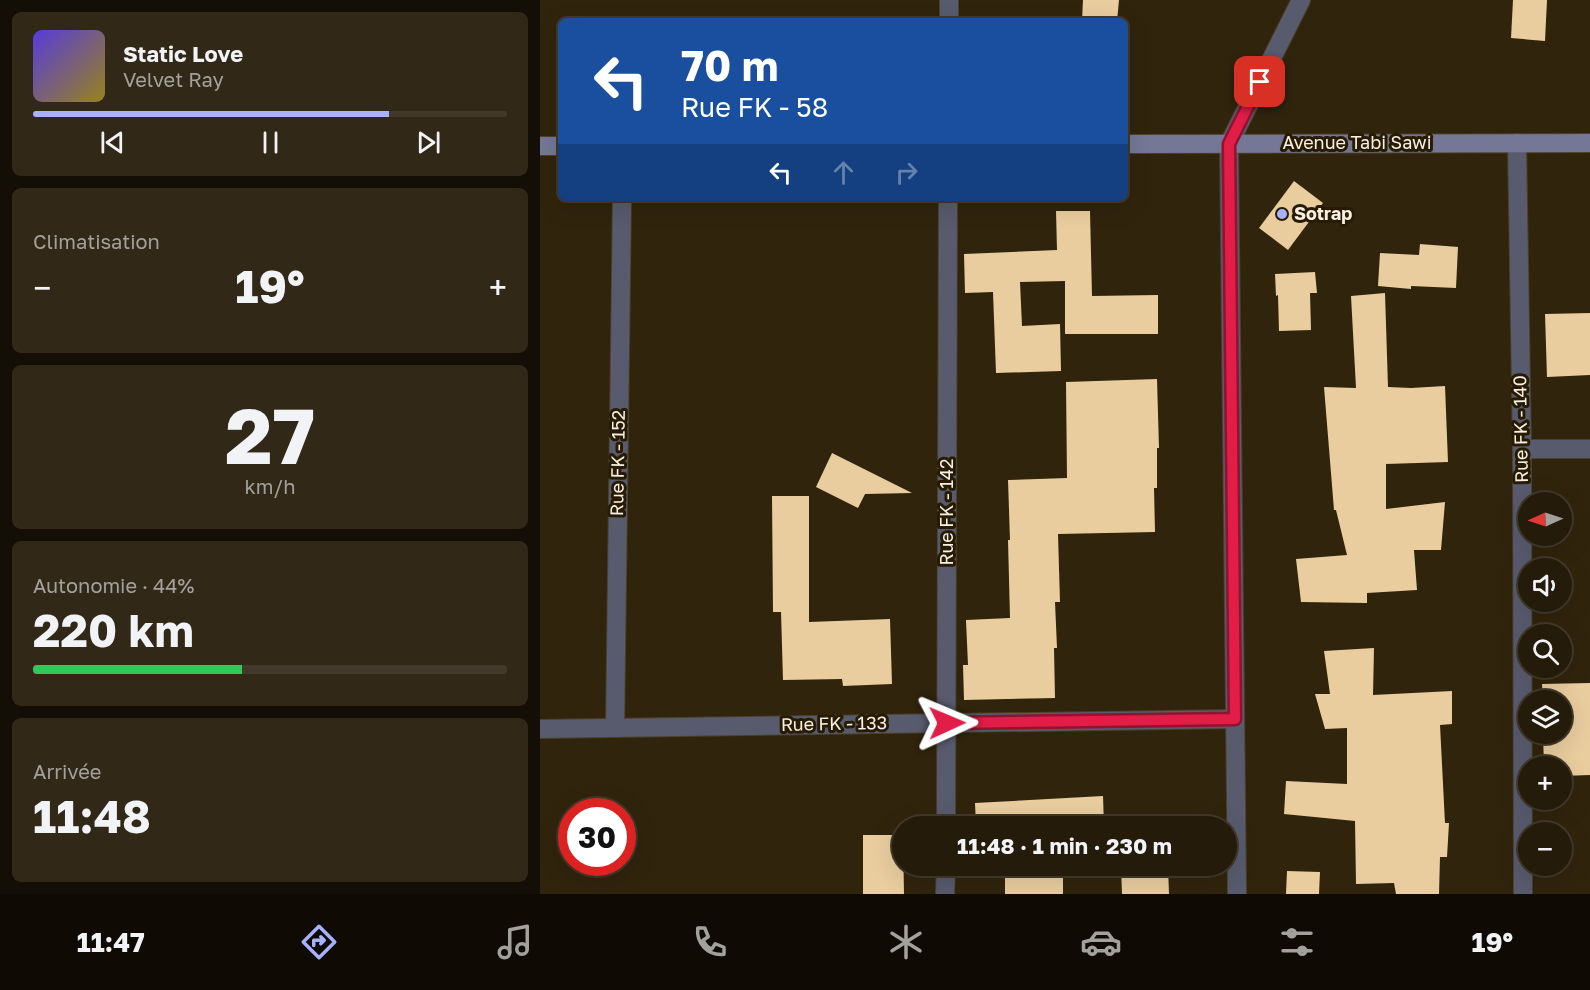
<!DOCTYPE html>
<html lang="fr">
<meta charset="utf-8">
<style>
:root{--surface:#251b0a;--page:#312818;--text:#f1f3f6;--muted:#a3a19c;--line:#42392b;--accent:#a7b1fc}
body{margin:0;font-family:"Golos Text",sans-serif;background:var(--page);color:var(--text);height:100vh;display:flex;flex-direction:column;font-size:22px;white-space:nowrap}
*{box-sizing:border-box;margin:0}
p{font-size:20px;color:var(--muted)}
.icon{flex:none;width:33px;height:33px;fill:none;stroke:currentColor;stroke-width:2;stroke-linecap:round;stroke-linejoin:round}
.map{position:relative;flex:1;overflow:hidden}
.panel{display:flex;flex-direction:column;gap:12px;padding:12px;background:#140f06;width:540px}
.panel>*{flex:none}
.hud{position:absolute;left:18px;top:18px;width:570px;height:183px;border-radius:9px;box-shadow:0 6px 24px #0002,0 0 0 2px var(--line);background:#1a4fa0;color:#fff;overflow:hidden}
.needle{width:39px;rotate:267deg}
.buttons{position:absolute;left:978px;top:492px;display:grid;gap:12px}
.buttons a{display:grid;place-items:center;width:54px;height:54px;border-radius:50%;background:var(--surface);box-shadow:0 6px 24px #0002,0 0 0 2px var(--line);font-size:30px}
.speed{position:absolute;left:18px;top:798px;display:flex;gap:12px;font-size:30px;font-weight:700;text-align:center}
.speed>*{display:grid;place-content:center;width:78px;height:78px;border-radius:50%;background:var(--surface);box-shadow:0 6px 24px #0002,0 0 0 2px var(--line);line-height:1}
.speed .limit{border:9px solid #d22;background:#fff;color:#111}
.pin{position:absolute;display:grid;place-items:center;width:51px;height:51px;color:#fff;margin:-26px;border-radius:12px;box-shadow:0 3px 9px #0006}
.me{position:absolute;width:66px;margin:-33px;rotate:89deg;stroke-linejoin:round;filter:drop-shadow(0 0 4px #0008)}
.turn{display:flex;align-items:center;gap:21px;height:126px;padding:0 24px;font-size:27px}
.turn .icon{width:78px;height:78px;stroke-width:2.5}
.turn b{display:block;font-size:42px;line-height:51px}
.lanes{display:flex;align-items:center;height:57px;padding:0 24px;background:#0003;justify-content:center;gap:30px;direction:ltr}
.lanes .off{opacity:.35}
.big{font-size:45px;font-weight:700;line-height:1.1}
.panel .widget{flex:1;display:flex;flex-direction:column;justify-content:center;gap:9px;min-width:0;padding:0 21px;border-radius:9px;background:var(--page)}
.panel .dial{align-items:center;gap:0}
.dial b{font-size:78px;line-height:1}
.song{display:flex;align-items:center;gap:18px}
.cover{width:72px;height:72px;border-radius:9px;background:linear-gradient(135deg,hsl(250 70% 55%),hsl(50 70% 35%))}
.played{height:6px;border-radius:3px;background:linear-gradient(90deg,var(--accent) 75%,var(--line) 75%)}
.keys{display:flex;justify-content:space-around;direction:ltr}
.heat{display:flex;justify-content:space-between;align-items:center;font-size:33px;direction:ltr}
.charge{height:9px;border-radius:4px;background:linear-gradient(90deg,#34c759 44%,var(--line) 0)}
.trip{position:absolute;left:352px;top:816px;width:345px;height:60px;border-radius:30px;background:var(--surface);box-shadow:0 6px 24px #0002,0 0 0 2px var(--line);font-weight:700;line-height:60px;text-align:center}
.menu{display:flex;height:96px;justify-content:space-around;align-items:center;background:#0f0b04;color:var(--muted)}
.menu .icon{width:42px;height:42px}
.menu .selected{color:var(--accent)}
.menu b{font-size:27px;color:var(--text)}
main{display:flex;flex:1;min-height:0}
.map>svg:first-child{display:block}
</style>
<main>
<section class="panel">
<div class="widget">
<div class="song"><i class="cover"></i><div><b>Static Love</b><p>Velvet Ray</p></div></div>
<div class="played"></div>
<div class="keys"><svg class="icon" aria-label="previous" viewBox="0 0 24 24"><path d="M18 5L8 12l10 7zM5 5v14"/></svg><svg class="icon" aria-label="pause" viewBox="0 0 24 24"><path d="M8 5v14M16 5v14"/></svg><svg class="icon" aria-label="next" viewBox="0 0 24 24"><path d="M6 5l10 7-10 7zM19 5v14"/></svg></div>
</div>
<div class="widget"><p>Climatisation</p>
<div class="heat"><a>−</a><b class="big">19°</b><a>+</a></div>
</div>
<div class="widget dial"><b>27</b><p>km/h</p></div>
<div class="widget"><p>Autonomie · 44%</p><b class="big">220 km</b><div class="charge"></div></div>
<div class="widget"><p>Arrivée</p><b class="big">11:48</b></div>
</section>
<div class="map">
<svg width="1050" height="894" viewBox="0 0 1050 894">
<rect width="100%" height="100%" fill="#31240d"/>
<g fill="#e9cd9f">
<path d="M543 0H579L577 21H542Z"/>
<path d="M973 0H1007L1005 41 971 38Z"/>
<path d="M754 181 783 203 748 250 719 228Z"/>
<path d="M516 211H550L552 296 618 295V334H525V281L480 282 482 326 520 324 521 371 456 373 453 292 425 293 424 254 517 250Z"/>
<path d="M880 244 918 247 916 288 871 286V289L838 286 840 253 879 255Z"/>
<path d="M775 272 777 293H770L771 330 739 331 738 295 736 296 735 274Z"/>
<path d="M845 293 848 387 871 388 905 386 908 462 846 464V509L905 502 901 550H874L877 590 827 593V603L761 602 756 559 807 555 796 510H794L784 387 816 388 811 296Z"/>
<path d="M1050 313V375L1007 377 1005 314Z"/>
<path d="M617 379 619 448H617V488H614L615 532 518 534 520 602H515L517 648H514L515 698 424 700 423 665H428L426 620 470 618 468 540H470L468 480 527 478 526 382Z"/>
<path d="M292 453 372 493 325 494 318 508 276 487Z"/>
<path d="M232 496H269V622L350 619 352 684 303 686 302 679 243 680 241 612H233Z"/>
<path d="M834 648 833 695 912 691V724L900 725 905 823H909L907 857H900L899 894H856L854 883 816 884 815 821 744 814 746 781 807 784V728L785 729 775 694H790L784 651Z"/>
<path d="M1050 683V775L1022 776V766H1004L1003 734H1022V700H1003L1002 684Z"/>
<path d="M563 796 564 826H436L435 803Z"/>
<path d="M323 835H363L364 894H323Z"/>
<rect x="465" y="866" width="58" height="28"/>
<path d="M628 866 629 894H582L581 867Z"/>
<path d="M747 871 780 872 779 894H746Z"/>
</g>
<g fill="none" stroke-linecap="round" stroke-linejoin="round">
<g stroke="#4d412b" stroke-width="20">
<g id="street">
<path d="M409 21V0"/>
<path d="M977 143 982 449 983 894"/>
<path d="M982 449H1050"/>
<path d="M75 728 82 198"/>
<path d="M0 729 695 719"/>
<path d="M406 826 408 198"/>
<path d="M405 894 406 866"/>
<path d="M697 894 689 144 761 0"/>
</g>
</g>
<g stroke="#4d412b" stroke-width="20">
<g id="secondary">
<path d="M585 144 1050 143"/>
<path d="M0 146H21"/>
</g>
</g>
<use href="#street" stroke="#585b6e" stroke-width="18"/>
<use href="#secondary" stroke="#747896" stroke-width="18"/>
</g>
<g fill="none" stroke-linecap="round" stroke-linejoin="round">
<g stroke="#92132f" stroke-width="15">
<path id="route" d="M407 723 695 719 689 144 720 82"/>
</g>
<use href="#route" stroke="#e11d48" stroke-width="10"/>
</g>
<circle fill="#a7b1fc" stroke="#271b04" stroke-width="2" cx="742" cy="214" r="6"/>
<g text-anchor="middle" stroke-width="6" stroke-linejoin="round" paint-order="stroke">
<g font-size="18" fill="#f8f0e2" stroke="#271b04">
<text x="817" y="149">Avenue Tabi Sawi</text>
<text transform="translate(981 429) rotate(-91)" y="6">Rue FK - 140</text>
<text transform="translate(78 463) rotate(-89)" y="6">Rue FK - 152</text>
<text transform="translate(407 512) rotate(-90)" y="6">Rue FK - 142</text>
<text transform="translate(294 724) rotate(-1)" y="6">Rue FK - 133</text>
</g>
<g font-size="18" font-weight="bold" fill="#f8f0e2" stroke="#271b04" text-anchor="start">
<text x="754" y="220">Sotrap</text>
</g>
</g>
</svg>
<div class="buttons">
<a><svg class="needle" viewBox="-14 -14 28 28"><path d="M0-13l5 13h-10z" fill="#e53935"/><path d="M0 13l5-13h-10z" fill="#a3a19c"/></svg></a>
<a><svg class="icon" aria-label="sound" viewBox="0 0 24 24"><path d="M4 9h4l5-4v14l-5-4H4zM17 9q2 3 0 6"/></svg></a>
<a><svg class="icon" aria-label="search" viewBox="0 0 24 24"><circle cx="10" cy="10" r="6"/><path d="M15 15l6 6"/></svg></a>
<a><svg class="icon" aria-label="layers" viewBox="0 0 24 24"><path d="M12 4l9 5-9 5-9-5zM3 14l9 5 9-5"/></svg></a>
<a>+</a>
<a>−</a>
</div>
<div class="speed"><div class="limit">30</div></div>
<div class="pin" style="left:720px;top:82px;background:#d93025"><svg class="icon" aria-label="arrive" viewBox="0 0 24 24"><path d="M6 21V4h12l-3 4 3 4H6"/></svg></div>
<svg class="me" style="left:407px;top:723px" viewBox="-20 -20 40 40"><path d="M0-17L14 15 0 8-14 15z" fill="#e11d48" stroke="#fff" stroke-width="4"/></svg>
<div class="trip">11:48 · 1 min · 230 m</div>
<div class="hud">
<div class="turn"><svg class="icon" aria-label="left" viewBox="0 0 24 24"><path d="M17 20v-9H6M10 6l-5 5 5 5"/></svg><div><b>70 m</b>Rue FK - 58</div></div>
<div class="lanes"><svg class="icon" aria-label="left" viewBox="0 0 24 24"><path d="M17 20v-9H6M10 6l-5 5 5 5"/></svg><svg class="icon off" aria-label="ahead" viewBox="0 0 24 24"><path d="M12 20V5M6 11l6-6 6 6"/></svg><svg class="icon off" aria-label="right" viewBox="0 0 24 24"><path d="M7 20v-9h11M14 6l5 5-5 5"/></svg></div>
</div>
</div>
</main>
<nav class="menu">
<b>11:47</b>
<svg class="icon selected" aria-label="directions" viewBox="0 0 24 24"><path d="M12 3l9 9-9 9-9-9zM9 14v-3h6M13 9l2 2-2 2"/></svg>
<svg class="icon" aria-label="music" viewBox="0 0 24 24"><path d="M9 18V5l10-2v13"/><circle cx="6" cy="18" r="3"/><circle cx="16" cy="16" r="3"/></svg>
<svg class="icon" aria-label="phone" viewBox="0 0 24 24"><path d="M5 4h4l2 5-3 2q2 4 5 5l2-3 5 2v4C11 20 4 13 5 4z"/></svg>
<svg class="icon" aria-label="climate" viewBox="0 0 24 24"><path d="M12 3v18M4 7l16 10M4 17L20 7"/></svg>
<svg class="icon" aria-label="car" viewBox="0 0 24 24"><path d="M5 17H2v-5l4-1 3-4h7l3 4 3 1v5h-3M9 17h6M6 11h13"/><circle cx="7" cy="17" r="2"/><circle cx="17" cy="17" r="2"/></svg>
<svg class="icon" aria-label="filters" viewBox="0 0 24 24"><path d="M4 7h16M4 17h16"/><circle cx="9" cy="7" r="2"/><circle cx="15" cy="17" r="2"/></svg>
<b>19°</b>
</nav>
